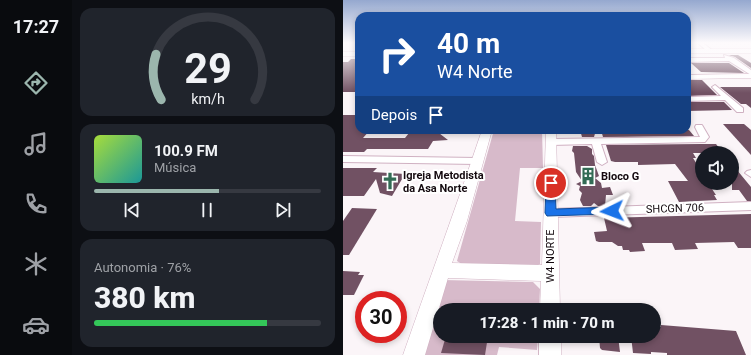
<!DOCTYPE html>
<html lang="pt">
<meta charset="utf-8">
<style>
:root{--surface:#171b24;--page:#20242c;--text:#f1f3f6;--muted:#9ea1a6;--line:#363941;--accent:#9bb6ad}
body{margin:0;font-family:Roboto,sans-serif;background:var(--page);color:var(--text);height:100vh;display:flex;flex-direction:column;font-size:15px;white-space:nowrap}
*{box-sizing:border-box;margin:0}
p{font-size:13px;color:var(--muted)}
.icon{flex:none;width:22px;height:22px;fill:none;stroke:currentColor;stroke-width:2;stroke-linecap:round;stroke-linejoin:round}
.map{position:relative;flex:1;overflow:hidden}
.sheet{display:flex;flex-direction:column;gap:8px;padding:8px;background:#0d0f14;width:271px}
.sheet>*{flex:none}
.guide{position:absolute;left:12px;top:12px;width:336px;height:122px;border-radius:12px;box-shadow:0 2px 6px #0003;background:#1a4fa0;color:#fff;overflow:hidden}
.buttons{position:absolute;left:352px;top:146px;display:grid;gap:8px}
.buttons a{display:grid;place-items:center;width:44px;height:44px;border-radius:50%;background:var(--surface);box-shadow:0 2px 6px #0003;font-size:20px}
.speed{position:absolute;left:12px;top:291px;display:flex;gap:8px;font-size:20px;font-weight:700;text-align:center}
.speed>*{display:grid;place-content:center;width:52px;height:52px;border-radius:50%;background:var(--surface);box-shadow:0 2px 6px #0003;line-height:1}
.speed .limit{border:6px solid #d22;background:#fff;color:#111}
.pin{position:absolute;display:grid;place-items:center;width:34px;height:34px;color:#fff;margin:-17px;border:2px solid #fff;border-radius:50%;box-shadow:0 1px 4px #0007}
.me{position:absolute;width:44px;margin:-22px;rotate:267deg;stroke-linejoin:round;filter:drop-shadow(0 0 3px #0008)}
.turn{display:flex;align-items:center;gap:14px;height:84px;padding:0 16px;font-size:18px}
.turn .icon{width:52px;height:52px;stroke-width:2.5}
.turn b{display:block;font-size:28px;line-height:34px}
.then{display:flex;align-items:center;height:38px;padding:0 16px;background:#0003;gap:8px;font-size:15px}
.big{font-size:30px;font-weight:800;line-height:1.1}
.sheet .tile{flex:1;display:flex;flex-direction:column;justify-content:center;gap:6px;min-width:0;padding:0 14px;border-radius:12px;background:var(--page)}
.sheet .dial{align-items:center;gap:0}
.dial svg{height:104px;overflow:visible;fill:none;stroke:var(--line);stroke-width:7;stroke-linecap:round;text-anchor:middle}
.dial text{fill:var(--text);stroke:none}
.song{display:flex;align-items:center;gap:12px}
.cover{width:48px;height:48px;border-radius:6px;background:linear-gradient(135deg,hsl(80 70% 55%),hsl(180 70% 35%))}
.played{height:4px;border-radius:2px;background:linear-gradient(90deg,var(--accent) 55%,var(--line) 55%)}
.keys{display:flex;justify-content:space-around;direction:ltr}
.charge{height:6px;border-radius:3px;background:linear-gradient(90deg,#34c759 76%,var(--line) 0)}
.trip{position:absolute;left:90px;top:303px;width:228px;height:40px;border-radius:20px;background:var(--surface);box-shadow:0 2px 6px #0003;font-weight:800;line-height:40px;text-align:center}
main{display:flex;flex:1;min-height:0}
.menu{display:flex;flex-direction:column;width:72px;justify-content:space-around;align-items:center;background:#090b0e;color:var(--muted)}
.menu .icon{width:28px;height:28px}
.menu .current{color:var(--accent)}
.menu b{font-size:18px;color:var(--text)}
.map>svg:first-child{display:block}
</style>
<main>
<nav class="menu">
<b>17:27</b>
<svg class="icon current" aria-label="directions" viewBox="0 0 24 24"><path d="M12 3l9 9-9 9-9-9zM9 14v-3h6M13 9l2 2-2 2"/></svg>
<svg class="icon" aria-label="music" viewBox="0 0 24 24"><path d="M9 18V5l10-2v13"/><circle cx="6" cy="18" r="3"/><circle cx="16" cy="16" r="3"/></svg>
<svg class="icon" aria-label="phone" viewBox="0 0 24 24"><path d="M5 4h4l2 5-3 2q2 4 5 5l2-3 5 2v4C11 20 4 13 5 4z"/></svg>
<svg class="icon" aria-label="climate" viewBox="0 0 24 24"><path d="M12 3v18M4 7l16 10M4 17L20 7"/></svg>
<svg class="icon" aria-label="car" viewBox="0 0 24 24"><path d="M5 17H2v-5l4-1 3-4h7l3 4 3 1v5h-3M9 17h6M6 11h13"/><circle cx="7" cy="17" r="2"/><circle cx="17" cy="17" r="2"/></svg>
</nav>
<section class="sheet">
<div class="tile dial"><svg viewBox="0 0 100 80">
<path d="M14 69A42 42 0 1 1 86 69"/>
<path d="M14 69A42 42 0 0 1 10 34" stroke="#9bb6ad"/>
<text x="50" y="56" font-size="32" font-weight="700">29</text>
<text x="50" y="72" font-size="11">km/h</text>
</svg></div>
<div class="tile">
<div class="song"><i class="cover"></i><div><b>100.9 FM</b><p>Música</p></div></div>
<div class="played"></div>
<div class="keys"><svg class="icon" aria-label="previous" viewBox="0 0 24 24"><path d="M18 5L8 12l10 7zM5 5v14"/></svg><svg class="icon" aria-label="pause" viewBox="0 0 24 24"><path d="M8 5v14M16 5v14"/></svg><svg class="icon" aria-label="next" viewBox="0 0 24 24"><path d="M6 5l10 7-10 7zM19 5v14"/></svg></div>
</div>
<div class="tile"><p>Autonomia · 76%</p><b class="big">380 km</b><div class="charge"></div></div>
</section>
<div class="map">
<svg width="408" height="355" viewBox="0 0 408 355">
<rect width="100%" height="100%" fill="#fbf5f8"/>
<g fill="#d7baca">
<path d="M151 130H199L200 168H177L172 221 198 222 197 264 189 268 122 266 114 261Z"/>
<path d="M100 280 190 282 197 289 196 310H97V336H195L194 350 156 347 154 355H81Z"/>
</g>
<g fill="#715163">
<path d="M385 55H395L408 63V68L392 57Z"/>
<path d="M8 59H16V92H0V62H5Z"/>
<path d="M348 63H386L401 73 358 72Z"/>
<path d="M344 80H359L374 95 344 96Z"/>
<path d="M377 87H408V108L403 104H398Z"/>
<path d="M344 102H381L389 110 344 111Z"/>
<path d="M0 115H16V130H27L20 138H62L66 133H72L74 130H92L105 140 90 141 85 149H24L21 152H0Z"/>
<path d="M380 124H401L408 130V155Z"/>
<path d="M237 130H253L251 137H239Z"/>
<path d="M258 130H346L351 136 260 137Z"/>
<path d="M357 144H373L380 153H350L353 158H350L359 172V183H365L373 195H371L374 200 336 202 325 181H345L332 164 295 165V162H272L268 161 263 145Z"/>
<path d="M230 146H244L249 149V154L251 156 252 165 256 176 252 178 258 183 259 188 267 187 270 195H263L262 206H255L251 203 248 206H240L237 200 239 193 236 190 237 186 233 184 239 181 233 172 231 153 229 151Z"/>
<path d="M389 164 408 187V201H404L396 190H389Z"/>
<path d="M0 168H34L30 172 62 174 49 196 37 193 33 179 21 196H0Z"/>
<path d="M9 208 34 209 6 255H0V221Z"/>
<path d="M408 214V248H395L391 242 352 243 355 249 332 250 329 243H299L302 251 287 252 286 250H280L279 246H275L269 242H256L253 241 251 232 264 231 261 218Z"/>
<path d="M0 271 17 272 15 275H21L11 295H0Z"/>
<path d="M318 325 393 331 403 355H324V353L308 352V354L290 353 288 336H311V328L318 327Z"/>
<path d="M103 336H145L142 355 98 353Z"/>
<path d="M256 336H275L277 352 259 350 257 348Z"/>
</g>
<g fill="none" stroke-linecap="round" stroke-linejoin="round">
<g stroke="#d0b1c2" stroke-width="2">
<g id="minor">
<path d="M355 43H360L370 51 365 52Z"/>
<path d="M381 55 391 58 408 70V75L386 61 344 62V58H382Z"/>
<path d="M372 85 400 108V112H394L382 100 344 101V97L378 96 369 87Z"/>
<path d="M353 125H359L366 137 362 142 258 144 264 162 259 165 254 162 249 144 208 145 204 142 208 139 357 137 352 127Z"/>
<path d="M0 156 134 158 139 161 134 164 0 162Z"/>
<path d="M408 170V177L402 173 404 171Z"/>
<path d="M408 202V210L208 217 204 216 202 213 204 210 208 209Z"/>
</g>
</g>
<g stroke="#d0b1c2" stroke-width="1">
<g id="major">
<rect x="344" y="49" width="64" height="4"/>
<rect x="0" y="52" width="16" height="4"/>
<path d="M408 74V78L344 79V75Z"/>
<path d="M139 130H149L124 221 109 263 199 265 203 130H213L217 310H197L198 281 105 278 82 355H60C86 280 114 205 139 130Z"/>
<rect x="196" y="336" width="22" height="19"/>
</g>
</g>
<use href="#minor" fill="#fff" fill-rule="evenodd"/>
<use href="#major" fill="#fff" fill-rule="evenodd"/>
</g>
<linearGradient id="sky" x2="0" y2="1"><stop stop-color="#95a8cf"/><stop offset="0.46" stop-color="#fdfafc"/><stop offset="1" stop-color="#fdfafc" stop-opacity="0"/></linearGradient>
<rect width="408" height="93" fill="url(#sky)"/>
<path fill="#1a73e8" stroke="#114b97" d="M208 180 212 183 213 209 269 207 274 211 269 214 204 216 202 213 203 183Z"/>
<defs>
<g id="building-bare" transform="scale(1.38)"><path d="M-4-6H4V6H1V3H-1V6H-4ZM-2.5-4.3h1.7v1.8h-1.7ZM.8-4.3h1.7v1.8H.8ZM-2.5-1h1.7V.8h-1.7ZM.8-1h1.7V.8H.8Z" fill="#326b54" stroke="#fff" stroke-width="2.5" paint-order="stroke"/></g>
<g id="church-bare" transform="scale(1.38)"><path d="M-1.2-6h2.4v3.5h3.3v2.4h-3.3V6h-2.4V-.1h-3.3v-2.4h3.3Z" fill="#326b54" stroke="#fff" stroke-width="2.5" paint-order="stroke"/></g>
</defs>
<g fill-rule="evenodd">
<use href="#building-bare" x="245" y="176"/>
<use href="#church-bare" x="47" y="181"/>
</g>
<g text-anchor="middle" stroke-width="4" stroke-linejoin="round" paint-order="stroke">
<g font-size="11" font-weight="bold" fill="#140a0f" stroke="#fff" text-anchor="start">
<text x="60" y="179">Igreja Metodista<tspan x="60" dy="13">da Asa Norte</tspan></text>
<text x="258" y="180">Bloco G</text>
</g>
<g font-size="11" fill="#140a0f" stroke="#fff">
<text transform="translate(332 208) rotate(-2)" y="4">SHCGN 706</text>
<text transform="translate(207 256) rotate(-90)" y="4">W4 NORTE</text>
</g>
</g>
</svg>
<div class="buttons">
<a><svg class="icon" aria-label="sound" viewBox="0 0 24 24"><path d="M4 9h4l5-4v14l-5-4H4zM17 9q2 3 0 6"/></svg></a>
</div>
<div class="speed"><div class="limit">30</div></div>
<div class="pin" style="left:208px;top:183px;background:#d93025"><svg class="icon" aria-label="arrive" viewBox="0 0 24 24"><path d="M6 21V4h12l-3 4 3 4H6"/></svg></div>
<svg class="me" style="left:269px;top:211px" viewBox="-20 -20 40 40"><path d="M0-17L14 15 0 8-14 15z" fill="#1a73e8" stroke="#fff" stroke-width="4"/></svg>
<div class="trip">17:28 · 1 min · 70 m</div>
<div class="guide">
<div class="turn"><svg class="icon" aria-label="right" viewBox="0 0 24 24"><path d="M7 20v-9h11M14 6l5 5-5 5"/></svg><div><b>40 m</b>W4 Norte</div></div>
<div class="then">Depois<svg class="icon" aria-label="arrive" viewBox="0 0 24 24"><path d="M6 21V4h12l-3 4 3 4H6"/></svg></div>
</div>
</div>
</main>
